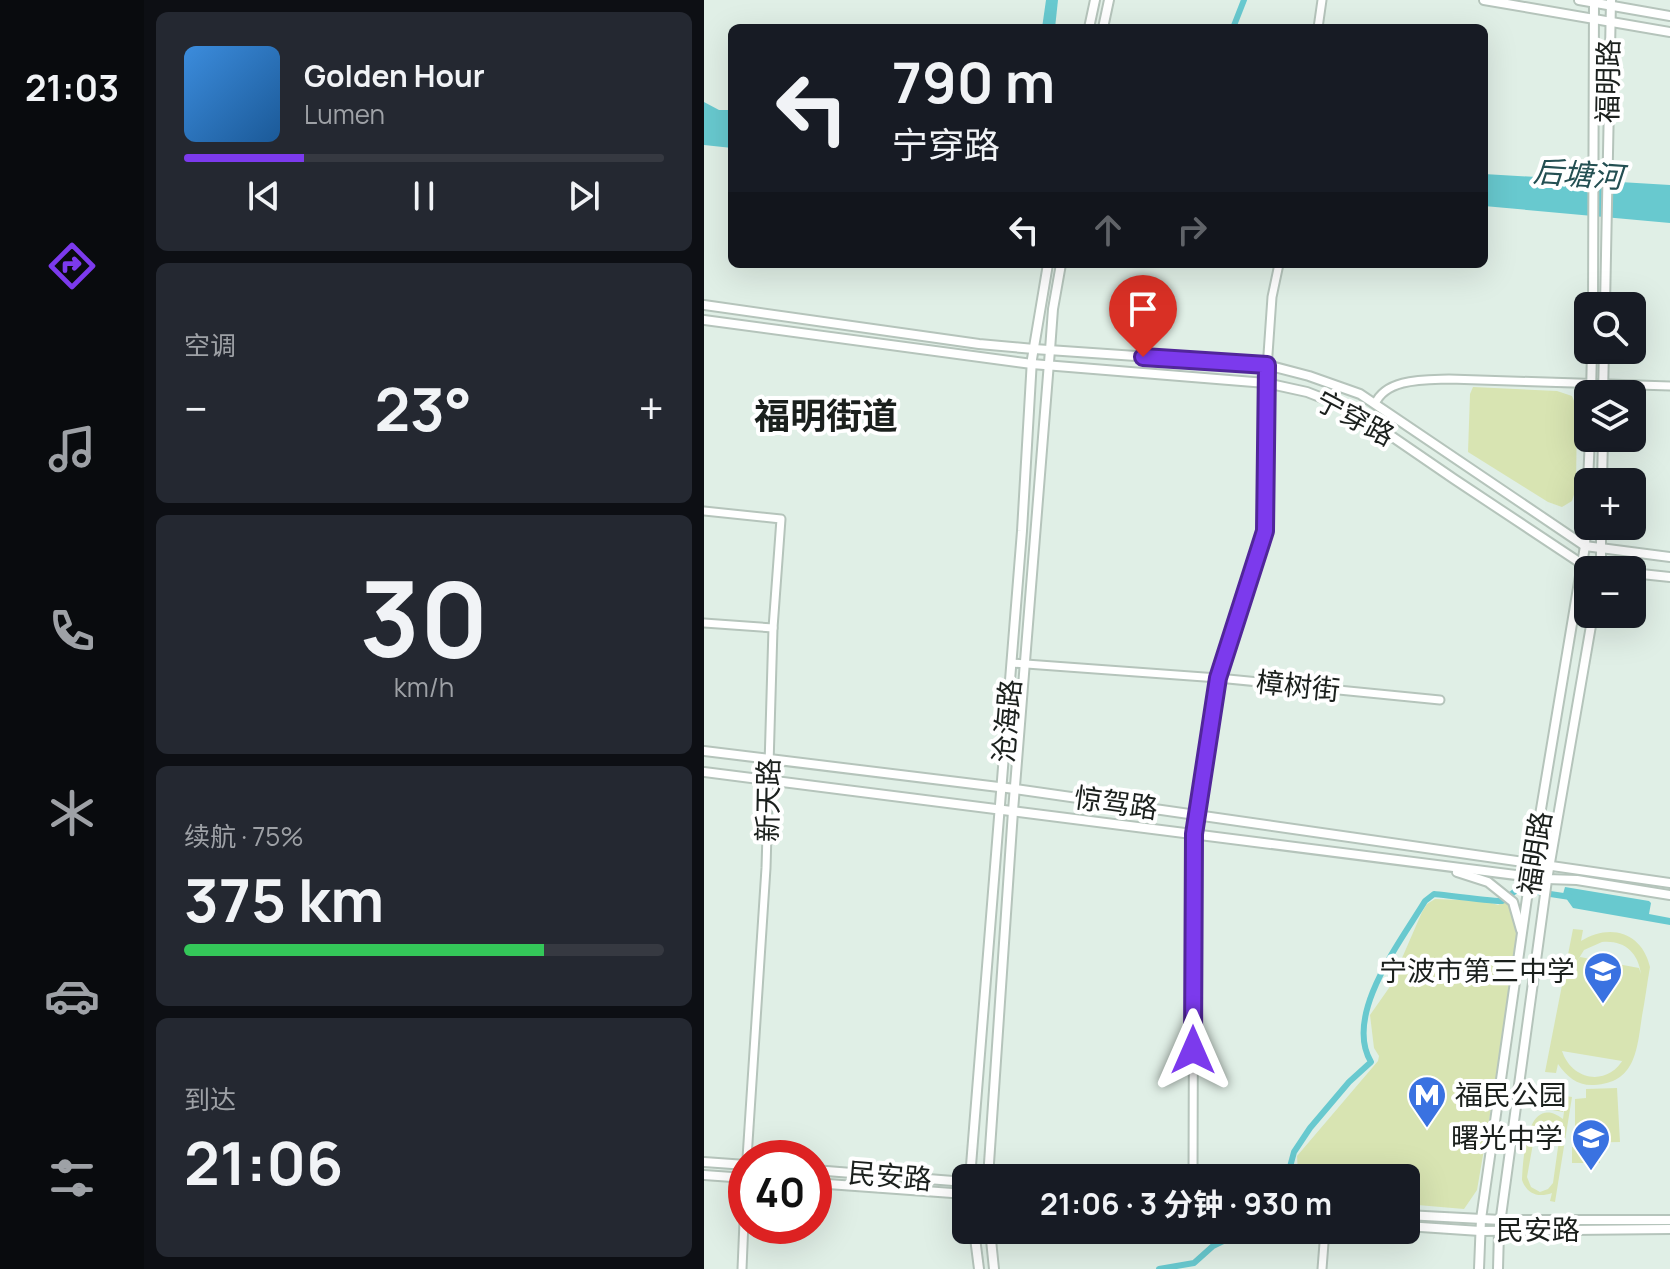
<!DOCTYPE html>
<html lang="zh">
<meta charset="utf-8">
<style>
:root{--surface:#171b24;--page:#242831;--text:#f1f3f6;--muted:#9ea1a6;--line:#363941;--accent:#7c3aed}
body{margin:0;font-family:Manrope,"Noto Sans SC",sans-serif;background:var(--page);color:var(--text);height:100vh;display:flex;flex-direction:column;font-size:30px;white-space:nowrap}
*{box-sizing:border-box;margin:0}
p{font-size:26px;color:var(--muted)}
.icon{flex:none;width:44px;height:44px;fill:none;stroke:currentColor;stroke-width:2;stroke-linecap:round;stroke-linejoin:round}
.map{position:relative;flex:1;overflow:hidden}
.panel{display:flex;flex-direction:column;gap:12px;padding:12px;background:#0d0f14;width:560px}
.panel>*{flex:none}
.banner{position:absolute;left:24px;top:24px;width:760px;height:244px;border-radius:12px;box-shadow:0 8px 32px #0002;background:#171b24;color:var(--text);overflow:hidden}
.fabs{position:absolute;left:870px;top:292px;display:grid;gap:16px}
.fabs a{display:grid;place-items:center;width:72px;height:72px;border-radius:12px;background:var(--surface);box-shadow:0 8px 32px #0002;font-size:40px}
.speed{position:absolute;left:24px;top:1140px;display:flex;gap:16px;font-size:40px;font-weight:700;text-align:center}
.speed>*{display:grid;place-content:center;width:104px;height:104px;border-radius:50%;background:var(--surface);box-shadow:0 8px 32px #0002;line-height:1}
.speed .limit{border:12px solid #d22;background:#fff;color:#111}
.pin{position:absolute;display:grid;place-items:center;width:68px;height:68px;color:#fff;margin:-82px -34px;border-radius:50% 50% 50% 0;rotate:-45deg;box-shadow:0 0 8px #0007}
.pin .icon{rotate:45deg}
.me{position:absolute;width:88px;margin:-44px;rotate:0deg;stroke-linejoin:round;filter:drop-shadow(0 0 6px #0008)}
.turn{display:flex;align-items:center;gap:28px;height:168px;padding:0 32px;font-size:36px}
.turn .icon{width:104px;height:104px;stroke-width:2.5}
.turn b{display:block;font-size:56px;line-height:68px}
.lanes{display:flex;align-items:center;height:76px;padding:0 32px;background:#0003;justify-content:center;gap:40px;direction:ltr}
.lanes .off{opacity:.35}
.big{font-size:60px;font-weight:700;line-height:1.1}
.panel .card{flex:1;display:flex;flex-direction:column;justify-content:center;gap:12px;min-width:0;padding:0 28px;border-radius:12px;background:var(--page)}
.panel .dial{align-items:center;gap:0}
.dial b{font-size:104px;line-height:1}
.song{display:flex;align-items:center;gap:24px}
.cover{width:96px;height:96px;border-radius:12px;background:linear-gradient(135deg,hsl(210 70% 55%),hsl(210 70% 35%))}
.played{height:8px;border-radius:4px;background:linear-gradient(90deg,var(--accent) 25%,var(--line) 25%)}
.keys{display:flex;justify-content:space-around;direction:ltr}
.heat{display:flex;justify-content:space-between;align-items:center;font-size:44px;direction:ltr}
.charge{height:12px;border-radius:6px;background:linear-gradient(90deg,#34c759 75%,var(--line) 0)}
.trip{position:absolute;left:248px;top:1164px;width:468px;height:80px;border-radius:12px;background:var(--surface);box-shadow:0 8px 32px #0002;font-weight:700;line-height:80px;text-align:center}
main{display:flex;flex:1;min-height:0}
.menu{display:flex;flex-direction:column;width:144px;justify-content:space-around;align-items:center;background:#090b0e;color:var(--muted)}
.menu .icon{width:56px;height:56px}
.menu .on{color:var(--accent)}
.menu b{font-size:36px;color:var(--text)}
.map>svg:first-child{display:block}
</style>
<main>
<nav class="menu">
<b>21:03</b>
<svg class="icon on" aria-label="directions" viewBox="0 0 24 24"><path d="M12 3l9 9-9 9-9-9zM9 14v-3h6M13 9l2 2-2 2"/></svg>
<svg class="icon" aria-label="music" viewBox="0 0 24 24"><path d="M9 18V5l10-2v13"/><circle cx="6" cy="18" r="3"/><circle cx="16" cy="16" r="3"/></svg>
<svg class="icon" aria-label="phone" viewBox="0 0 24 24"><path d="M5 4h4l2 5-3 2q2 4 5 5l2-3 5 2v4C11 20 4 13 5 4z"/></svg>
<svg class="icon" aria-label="climate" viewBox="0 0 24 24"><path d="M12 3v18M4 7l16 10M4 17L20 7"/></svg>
<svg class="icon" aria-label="car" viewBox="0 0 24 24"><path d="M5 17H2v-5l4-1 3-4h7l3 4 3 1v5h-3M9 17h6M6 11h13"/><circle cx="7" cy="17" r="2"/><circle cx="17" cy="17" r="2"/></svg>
<svg class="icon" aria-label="filters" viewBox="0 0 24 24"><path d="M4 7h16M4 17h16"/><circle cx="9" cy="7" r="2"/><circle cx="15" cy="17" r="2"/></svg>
</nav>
<section class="panel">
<div class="card">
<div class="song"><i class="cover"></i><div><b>Golden Hour</b><p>Lumen</p></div></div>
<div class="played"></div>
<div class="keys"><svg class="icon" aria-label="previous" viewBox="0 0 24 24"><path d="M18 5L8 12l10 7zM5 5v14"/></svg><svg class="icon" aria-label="pause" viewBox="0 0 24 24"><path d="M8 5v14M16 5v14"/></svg><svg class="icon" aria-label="next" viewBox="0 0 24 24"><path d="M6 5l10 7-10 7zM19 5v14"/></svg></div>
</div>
<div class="card"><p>空调</p>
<div class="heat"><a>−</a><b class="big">23°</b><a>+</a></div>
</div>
<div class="card dial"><b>30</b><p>km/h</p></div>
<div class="card"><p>续航 · 75%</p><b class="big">375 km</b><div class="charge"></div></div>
<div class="card"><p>到达</p><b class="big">21:06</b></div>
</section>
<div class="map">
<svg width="966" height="1269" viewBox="0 0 966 1269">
<rect width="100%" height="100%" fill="#e0efe6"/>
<g fill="#d8e4b2" fill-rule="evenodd">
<path d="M769 387 853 391 868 396 873 408 872 488 868 501 858 507 844 502 764 452 766 394Z"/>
<path d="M731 899 781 901 794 905 805 899 817 934 773 1190 760 1209 702 1204V1178H592L594 1173 593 1156 674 1061 675 1056 670 1048 666 1015 685 988 718 912 723 904Z"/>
<path d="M869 929 879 930 877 941C906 923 938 932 946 967 943 984 941 1000 938 1016 933 1049 932 1083 890 1085 874 1086 863 1077 854 1064L852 1073 841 1072ZM898 942C920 940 934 952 937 974L935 968 876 957 872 963 880 950ZM858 1051 918 1061 920 1058C904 1087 868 1081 858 1051Z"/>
<path d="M913 1088 916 1142 871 1143V1099L882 1098V1089Z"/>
<path d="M835 1092 868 1097 851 1202 846 1201 848 1193C834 1198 823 1194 818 1180 819 1157 823 1092 859 1119L862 1097 859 1112 832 1107ZM842 1121 851 1123 856 1133 849 1183 844 1189 836 1192 827 1187 823 1177 832 1127Z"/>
<rect x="868" y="1147" width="28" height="16"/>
</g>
<g fill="#68c9cf">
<path d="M342 0H354L351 28H338Z"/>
<path d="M0 102 15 110H28V148L0 145Z"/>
<path d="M780 174 966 185V223L780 206Z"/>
<path d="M861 887 945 901 947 903 945 914 966 918V925L869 908 859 894Z"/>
</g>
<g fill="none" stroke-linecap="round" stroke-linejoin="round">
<g stroke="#68c9cf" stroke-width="6">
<path d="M529 28 540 0"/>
<path d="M583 1178 590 1152 606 1128 645 1082 667 1062C639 1015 697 941 721 901L730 894C740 895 793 902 798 901 803 899 809 892 814 889L866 897"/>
<path d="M455 1269 490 1263 509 1246 542 1230"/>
</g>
<g stroke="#b5c4bb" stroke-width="11">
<g id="minor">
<path d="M614 28 618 0"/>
<path d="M671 404C682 378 721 380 745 379L966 386"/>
<path d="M0 511 77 519 69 628 62 868 43 1158"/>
<path d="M0 623 69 628"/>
<path d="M308 663 514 678 736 700"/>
<path d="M489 1178 490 834 514 678 561 531 562 383 568 297 575 264"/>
<path d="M38 1269 42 1173"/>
<path d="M618 1269 621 1230"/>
</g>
</g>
<g stroke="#b5c4bb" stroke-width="12">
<g id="major">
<path d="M780 0 966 32"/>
<path d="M875 0 966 16"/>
<path d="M385 28 391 0"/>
<path d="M399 28 405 0"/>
<path d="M0 305 275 344 330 349 563 365 605 376 656 394 881 546 966 557"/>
<path d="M889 306 890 0"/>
<path d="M901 306 907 0"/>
<path d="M0 320 328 364 562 383 603 392 644 408 661 418 750 479 878 564 896 570"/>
<path d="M887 394 888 350"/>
<path d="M899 394 900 350"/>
<path d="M898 482 899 438"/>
<path d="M897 570V526"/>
<path d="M928 573 966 577"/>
<path d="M0 751 311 789 966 883"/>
<path d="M0 772 843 879 873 880 966 895"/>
<path d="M753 872 784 882 809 902 817 930"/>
<path d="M0 1162 42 1165"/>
<path d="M110 1170 262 1182"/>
<path d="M0 1175 42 1178"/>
<path d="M266 1178 318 531 328 359 344 264"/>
<path d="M284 1178 309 811 346 350 349 309 357 264"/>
<path d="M110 1183 262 1194"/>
<path d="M702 1215 797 1220H966"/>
<path d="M702 1226 776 1231 966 1229"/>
<path d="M270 1230 275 1269"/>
<path d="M286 1230 290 1269"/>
<path d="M775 1269 777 1219 828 863 881 546 886 438"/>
<path d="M794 1269 795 1231 843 880 889 614"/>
</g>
</g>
<use href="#minor" stroke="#fff" stroke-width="7"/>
<use href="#major" stroke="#fff" stroke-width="8"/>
</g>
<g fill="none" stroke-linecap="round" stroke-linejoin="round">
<g stroke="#51269a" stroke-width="20">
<path id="route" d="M439 357 563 365 561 531 514 678 490 834 489 1050"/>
</g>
<use href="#route" stroke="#7c3aed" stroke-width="14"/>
</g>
<defs>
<g id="school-pin" transform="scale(2)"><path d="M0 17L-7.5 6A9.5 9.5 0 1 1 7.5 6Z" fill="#3a72e1" stroke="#fff"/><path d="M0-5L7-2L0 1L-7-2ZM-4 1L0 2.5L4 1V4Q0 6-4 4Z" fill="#fff"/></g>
<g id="metro-pin" transform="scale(2)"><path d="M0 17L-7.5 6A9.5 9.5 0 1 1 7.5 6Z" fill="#3a72e1" stroke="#fff"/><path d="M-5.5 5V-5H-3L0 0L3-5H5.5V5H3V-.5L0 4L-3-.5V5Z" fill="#fff"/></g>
</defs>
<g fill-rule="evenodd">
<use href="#school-pin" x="899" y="971"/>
<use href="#metro-pin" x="723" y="1095"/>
<use href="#school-pin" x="887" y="1138"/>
</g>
<g text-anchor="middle" stroke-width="8" stroke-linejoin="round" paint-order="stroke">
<g font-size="28" fill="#1b201d" stroke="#fff">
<text transform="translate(904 81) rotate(-89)" y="10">福明路</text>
<text transform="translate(651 418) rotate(28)" y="10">宁穿路</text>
<text transform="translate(594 686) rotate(6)" y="10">樟树街</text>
<text transform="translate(303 721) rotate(-85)" y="10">沧海路</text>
<text transform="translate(64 800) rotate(-89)" y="10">新天路</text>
<text transform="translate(412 803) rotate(8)" y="10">惊驾路</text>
<text transform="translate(831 853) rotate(-81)" y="10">福明路</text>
<text transform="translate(186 1176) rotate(5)" y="10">民安路</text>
<text x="834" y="1240">民安路</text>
</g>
<g font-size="28" fill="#1b201d" stroke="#fff" text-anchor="end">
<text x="871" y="981">宁波市第三中学</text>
<text x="751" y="1105" text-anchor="start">福民公园</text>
<text x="859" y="1148">曙光中学</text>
</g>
<g font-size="30" font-style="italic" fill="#234f52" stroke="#fff">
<text transform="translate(874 175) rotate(4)" y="10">后塘河</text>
</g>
<g font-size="36" font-weight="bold" fill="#1b201d" stroke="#fff">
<text x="122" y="429">福明街道</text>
</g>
</g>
</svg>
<div class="fabs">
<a><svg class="icon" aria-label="search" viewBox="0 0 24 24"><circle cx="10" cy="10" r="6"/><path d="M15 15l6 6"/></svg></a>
<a><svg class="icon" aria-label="layers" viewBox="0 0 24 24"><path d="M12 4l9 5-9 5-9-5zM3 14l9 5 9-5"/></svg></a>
<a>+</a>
<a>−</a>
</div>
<div class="speed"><div class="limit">40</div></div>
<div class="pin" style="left:439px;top:357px;background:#d93025"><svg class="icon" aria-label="arrive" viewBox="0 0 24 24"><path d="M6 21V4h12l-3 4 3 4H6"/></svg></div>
<svg class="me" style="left:489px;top:1050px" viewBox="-20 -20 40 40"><path d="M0-17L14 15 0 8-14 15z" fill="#7c3aed" stroke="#fff" stroke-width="4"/></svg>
<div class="trip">21:06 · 3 分钟 · 930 m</div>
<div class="banner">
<div class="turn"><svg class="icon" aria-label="left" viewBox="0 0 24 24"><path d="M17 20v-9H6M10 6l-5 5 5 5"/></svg><div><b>790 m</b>宁穿路</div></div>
<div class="lanes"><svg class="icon" aria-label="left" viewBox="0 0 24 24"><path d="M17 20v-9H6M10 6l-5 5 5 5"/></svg><svg class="icon off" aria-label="ahead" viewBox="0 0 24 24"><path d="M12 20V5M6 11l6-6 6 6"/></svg><svg class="icon off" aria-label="right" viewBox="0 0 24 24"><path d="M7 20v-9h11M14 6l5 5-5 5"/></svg></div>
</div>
</div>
</main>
